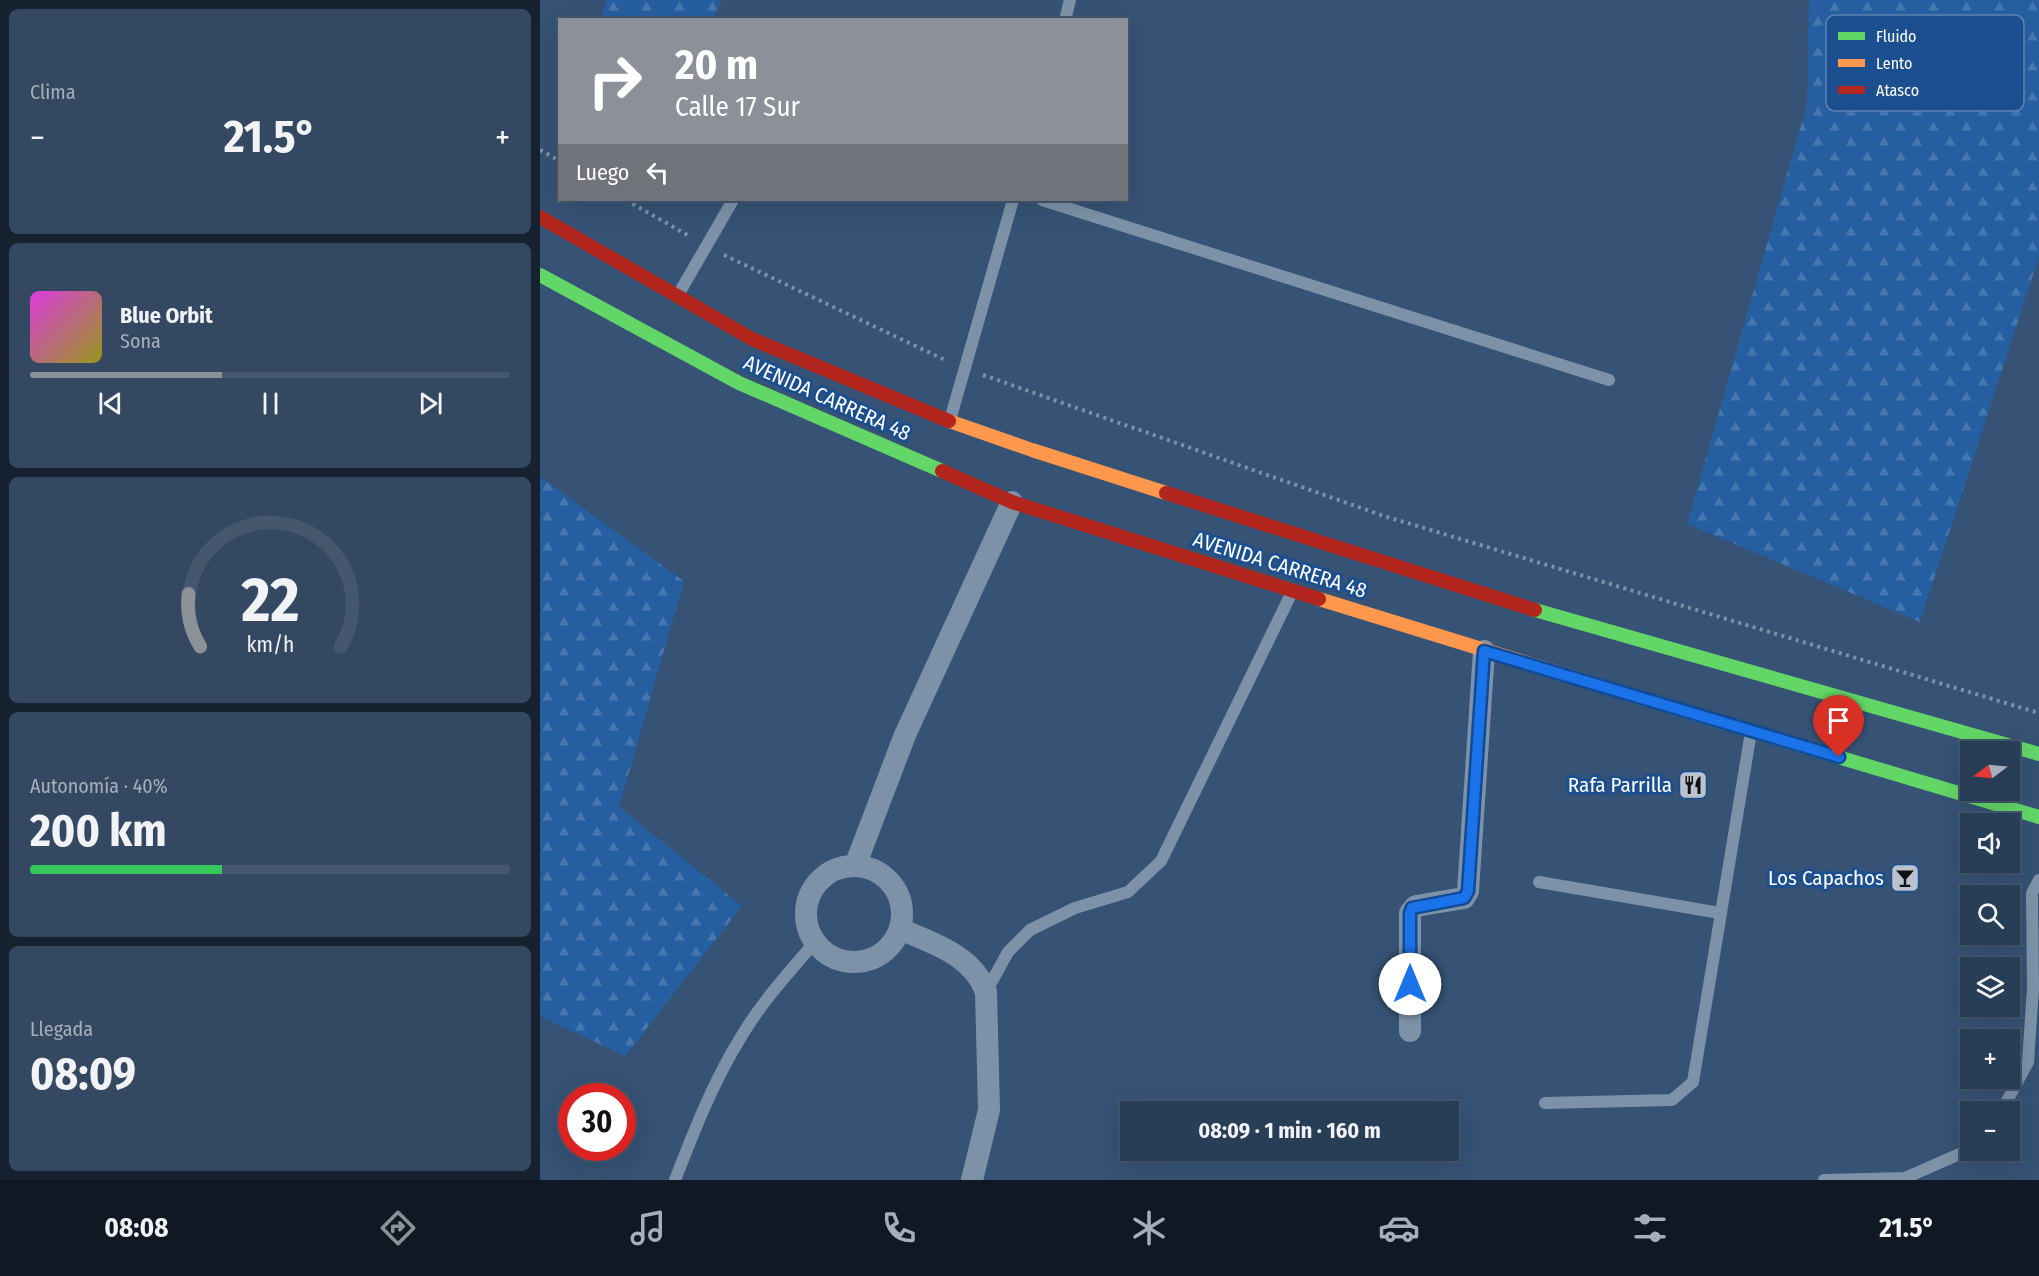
<!DOCTYPE html>
<html lang="es">
<meta charset="utf-8">
<style>
:root{--surface:#283e57;--page:#344961;--text:#f1f3f6;--muted:#a5aeba;--line:#44576d;--accent:#8c9099}
body{margin:0;font-family:"Fira Sans Condensed",sans-serif;background:var(--page);color:var(--text);height:100vh;display:flex;flex-direction:column;font-size:22px;white-space:nowrap}
*{box-sizing:border-box;margin:0}
p{font-size:20px;color:var(--muted)}
.icon{flex:none;width:33px;height:33px;fill:none;stroke:currentColor;stroke-width:2;stroke-linecap:round;stroke-linejoin:round}
.map{position:relative;flex:1;overflow:hidden}
.side{display:flex;flex-direction:column;gap:9px;padding:9px;background:#162230;width:540px}
.side>*{flex:none}
.guide{position:absolute;left:18px;top:18px;width:570px;height:183px;border-radius:0px;box-shadow:0 6px 24px #0002,0 0 0 2px var(--line);background:#8c9099;color:#fff;overflow:hidden}
.needle{width:39px;rotate:254deg}
.controls{position:absolute;left:1420px;top:741px;display:grid;gap:12px}
.controls a{display:grid;place-items:center;width:60px;height:60px;border-radius:0px;background:var(--surface);box-shadow:0 6px 24px #0002,0 0 0 2px var(--line);font-size:30px}
.speed{position:absolute;left:18px;top:1083px;display:flex;gap:12px;font-size:30px;font-weight:700;text-align:center}
.speed>*{display:grid;place-content:center;width:78px;height:78px;border-radius:50%;background:var(--surface);box-shadow:0 6px 24px #0002,0 0 0 2px var(--line);line-height:1}
.speed .limit{border:9px solid #d22;background:#fff;color:#111}
.pin{position:absolute;display:grid;place-items:center;width:51px;height:51px;color:#fff;margin:-62px -26px;border-radius:50% 50% 50% 0;rotate:-45deg;box-shadow:0 0 6px #0007}
.pin .icon{rotate:45deg}
.me{position:absolute;width:66px;margin:-33px;rotate:0deg;stroke-linejoin:round;filter:drop-shadow(0 0 4px #0008)}
.turn{display:flex;align-items:center;gap:21px;height:126px;padding:0 18px;font-size:27px}
.turn .icon{width:78px;height:78px;stroke-width:2.5}
.turn b{display:block;font-size:42px;line-height:51px}
.then{display:flex;align-items:center;height:57px;padding:0 18px;background:#0003;gap:12px;font-size:22px}
.big{font-size:45px;font-weight:700;line-height:1.1}
.side .card{flex:1;display:flex;flex-direction:column;justify-content:center;gap:9px;min-width:0;padding:0 21px;border-radius:9px;background:var(--page)}
.side .dial{align-items:center;gap:0}
.dial svg{height:156px;overflow:visible;fill:none;stroke:var(--line);stroke-width:7;stroke-linecap:round;text-anchor:middle}
.dial text{fill:var(--text);stroke:none}
.song{display:flex;align-items:center;gap:18px}
.cover{width:72px;height:72px;border-radius:9px;background:linear-gradient(135deg,hsl(300 70% 55%),hsl(60 70% 35%))}
.played{height:6px;border-radius:3px;background:linear-gradient(90deg,var(--accent) 40%,var(--line) 40%)}
.keys{display:flex;justify-content:space-around;direction:ltr}
.heat{display:flex;justify-content:space-between;align-items:center;font-size:33px;direction:ltr}
.charge{height:9px;border-radius:4px;background:linear-gradient(90deg,#34c759 40%,var(--line) 0)}
.trip{position:absolute;left:580px;top:1101px;width:339px;height:60px;border-radius:0px;background:var(--surface);box-shadow:0 6px 24px #0002,0 0 0 2px var(--line);font-weight:700;line-height:60px;text-align:center}
.tab-bar{display:flex;height:96px;justify-content:space-around;align-items:center;background:#101923;color:var(--muted)}
.tab-bar .icon{width:42px;height:42px}
.tab-bar .active{color:var(--accent)}
.tab-bar b{font-size:27px;color:var(--text)}
main{display:flex;flex:1;min-height:0}
.map>svg:first-child{display:block}
</style>
<main>
<section class="side">
<div class="card"><p>Clima</p>
<div class="heat"><a>−</a><b class="big">21.5°</b><a>+</a></div>
</div>
<div class="card">
<div class="song"><i class="cover"></i><div><b>Blue Orbit</b><p>Sona</p></div></div>
<div class="played"></div>
<div class="keys"><svg class="icon" aria-label="previous" viewBox="0 0 24 24"><path d="M18 5L8 12l10 7zM5 5v14"/></svg><svg class="icon" aria-label="pause" viewBox="0 0 24 24"><path d="M8 5v14M16 5v14"/></svg><svg class="icon" aria-label="next" viewBox="0 0 24 24"><path d="M6 5l10 7-10 7zM19 5v14"/></svg></div>
</div>
<div class="card dial"><svg viewBox="0 0 100 80">
<path d="M14 69A42 42 0 1 1 86 69"/>
<path d="M14 69A42 42 0 0 1 8 42" stroke="#8c9099"/>
<text x="50" y="56" font-size="32" font-weight="700">22</text>
<text x="50" y="72" font-size="11">km/h</text>
</svg></div>
<div class="card"><p>Autonomía · 40%</p><b class="big">200 km</b><div class="charge"></div></div>
<div class="card"><p>Llegada</p><b class="big">08:09</b></div>
</section>
<div class="map">
<svg width="1499" height="1180" viewBox="0 0 1499 1180">
<defs>
<pattern id="forest-firs" width="22" height="20" patternUnits="userSpaceOnUse" patternTransform="scale(1.5)"><rect width="22" height="20" fill="#265fa1"/><path d="M5 1l3.5 6h-7zM16 11l3.5 6h-7z" fill="#4777af"/></pattern>
</defs>
<rect width="100%" height="100%" fill="#365274"/>
<g fill="url(#forest-firs)">
<path d="M67 0H181L173 19H60Z"/>
<path d="M1269 0H1499V257L1380 622 1147 524 1267 104Z"/>
<path d="M0 477 144 581 79 807 202 906 85 1056 0 1016Z"/>
</g>
<g fill="none" stroke-linecap="round" stroke-linejoin="round">
<g stroke="#7d92a8" stroke-width="4" stroke-dasharray="3 4.5" stroke-linecap="butt">
<path d="M0 150 20 161"/>
<path d="M86 200 149 236"/>
<path d="M184 255 405 360"/>
<path d="M443 375 844 516 1499 713"/>
</g>
<g stroke="#7d92a8" stroke-width="12">
<path d="M525 20 530 0"/>
<path d="M502 200 1069 380"/>
<path d="M138 295 193 200"/>
<path d="M410 420 473 200"/>
<path d="M999 882 1180 913"/>
<path d="M446 992 468 952 490 930 535 908 588 892 621 861 752 592"/>
<path d="M1005 1103 1132 1100 1153 1082 1211 732"/>
<path d="M1461 1112 1488 1062 1493 988 1492 893 1499 880"/>
<path d="M135 1180C154 1131 173 1082 201 1037 221 1003 249 972 275 942"/>
<path d="M1284 1180 1365 1178 1431 1149"/>
</g>
<g stroke="#7d92a8" stroke-width="22">
<path d="M315 866 365 735 472 502"/>
<circle cx="314" cy="914" r="48"/>
<path d="M360 929C392 943 433 955 446 992L449 1110 432 1180"/>
<path d="M870 1031V913L876 906 924 898 928 891 944 651"/>
</g>
<g stroke="#63d668" stroke-width="14">
<path d="M0 275 199 383 402 471"/>
<path d="M995 610 1499 754"/>
<path d="M1124 705 1499 817"/>
</g>
<g stroke="#ff974d" stroke-width="14">
<path d="M409 421 492 450 626 493"/>
<path d="M779 599 1124 705"/>
</g>
<g stroke="#b3261e" stroke-width="14">
<path d="M0 217 212 339 409 421"/>
<path d="M402 471 472 502 779 599"/>
<path d="M626 493 995 610"/>
</g>
</g>
<g fill="none" stroke-linecap="round" stroke-linejoin="round">
<g stroke="#114b97" stroke-width="15">
<path id="route" d="M870 984V913L872 908 924 898 928 891 944 651 1299 757"/>
</g>
<use href="#route" stroke="#1a73e8" stroke-width="10"/>
</g>
<defs>
<g id="restaurant-square" transform="scale(1.5)"><rect x="-9" y="-9" width="18" height="18" rx="4" fill="#b9c2ce" stroke="#1b4f8f"/><path d="M-5-6h1v4h1v-4h1v4h1v-4h1v5L-1.5 .5V6h-2V.5L-5-1ZM5-6V6H3V1.5H1.5Q1.5-4 5-6Z" fill="#111"/></g>
<g id="bar-square" transform="scale(1.5)"><rect x="-9" y="-9" width="18" height="18" rx="4" fill="#b9c2ce" stroke="#1b4f8f"/><path d="M-6-5H6L.8 .8V4.5H3.5V6h-7V4.5H-.8V.8Z" fill="#111"/></g>
</defs>
<g fill-rule="evenodd">
<use href="#restaurant-square" x="1153" y="785"/>
<use href="#bar-square" x="1365" y="878"/>
</g>
<g text-anchor="middle" stroke-width="6" stroke-linejoin="round" paint-order="stroke">
<g font-size="21" fill="#fff" stroke="#1b4f8f">
<text transform="translate(287 398) rotate(24)" y="7">AVENIDA CARRERA 48</text>
<text transform="translate(740 565) rotate(17)" y="7">AVENIDA CARRERA 48</text>
</g>
<g font-size="21" fill="#fff" stroke="#1b4f8f" text-anchor="end">
<text x="1132" y="792">Rafa Parrilla</text>
<text x="1344" y="885">Los Capachos</text>
</g>
</g>
<rect x="1286" y="15" width="198" height="96" rx="9" fill="#1b4f8f" stroke="#5f84b1" stroke-width="1.5"/>
<rect x="1298" y="32" width="27" height="8" fill="#63d668"/>
<rect x="1298" y="59" width="27" height="8" fill="#ff974d"/>
<rect x="1298" y="86" width="27" height="8" fill="#b3261e"/>
<g font-size="16" fill="#fff">
<text x="1336" y="42">Fluido</text>
<text x="1336" y="69">Lento</text>
<text x="1336" y="96">Atasco</text>
</g>
</svg>
<div class="controls">
<a><svg class="needle" viewBox="-14 -14 28 28"><path d="M0-13l5 13h-10z" fill="#e53935"/><path d="M0 13l5-13h-10z" fill="#a5aeba"/></svg></a>
<a><svg class="icon" aria-label="sound" viewBox="0 0 24 24"><path d="M4 9h4l5-4v14l-5-4H4zM17 9q2 3 0 6"/></svg></a>
<a><svg class="icon" aria-label="search" viewBox="0 0 24 24"><circle cx="10" cy="10" r="6"/><path d="M15 15l6 6"/></svg></a>
<a><svg class="icon" aria-label="layers" viewBox="0 0 24 24"><path d="M12 4l9 5-9 5-9-5zM3 14l9 5 9-5"/></svg></a>
<a>+</a>
<a>−</a>
</div>
<div class="speed"><div class="limit">30</div></div>
<div class="pin" style="left:1299px;top:757px;background:#d93025"><svg class="icon" aria-label="arrive" viewBox="0 0 24 24"><path d="M6 21V4h12l-3 4 3 4H6"/></svg></div>
<svg class="me" style="left:870px;top:984px" viewBox="-20 -20 40 40"><circle r="19" fill="#fff"/><path d="M0-13L10 11 0 6-10 11z" fill="#1a73e8"/></svg>
<div class="trip">08:09 · 1 min · 160 m</div>
<div class="guide">
<div class="turn"><svg class="icon" aria-label="right" viewBox="0 0 24 24"><path d="M7 20v-9h11M14 6l5 5-5 5"/></svg><div><b>20 m</b>Calle 17 Sur</div></div>
<div class="then">Luego<svg class="icon" aria-label="left" viewBox="0 0 24 24"><path d="M17 20v-9H6M10 6l-5 5 5 5"/></svg></div>
</div>
</div>
</main>
<nav class="tab-bar">
<b>08:08</b>
<svg class="icon active" aria-label="directions" viewBox="0 0 24 24"><path d="M12 3l9 9-9 9-9-9zM9 14v-3h6M13 9l2 2-2 2"/></svg>
<svg class="icon" aria-label="music" viewBox="0 0 24 24"><path d="M9 18V5l10-2v13"/><circle cx="6" cy="18" r="3"/><circle cx="16" cy="16" r="3"/></svg>
<svg class="icon" aria-label="phone" viewBox="0 0 24 24"><path d="M5 4h4l2 5-3 2q2 4 5 5l2-3 5 2v4C11 20 4 13 5 4z"/></svg>
<svg class="icon" aria-label="climate" viewBox="0 0 24 24"><path d="M12 3v18M4 7l16 10M4 17L20 7"/></svg>
<svg class="icon" aria-label="car" viewBox="0 0 24 24"><path d="M5 17H2v-5l4-1 3-4h7l3 4 3 1v5h-3M9 17h6M6 11h13"/><circle cx="7" cy="17" r="2"/><circle cx="17" cy="17" r="2"/></svg>
<svg class="icon" aria-label="filters" viewBox="0 0 24 24"><path d="M4 7h16M4 17h16"/><circle cx="9" cy="7" r="2"/><circle cx="15" cy="17" r="2"/></svg>
<b>21.5°</b>
</nav>
